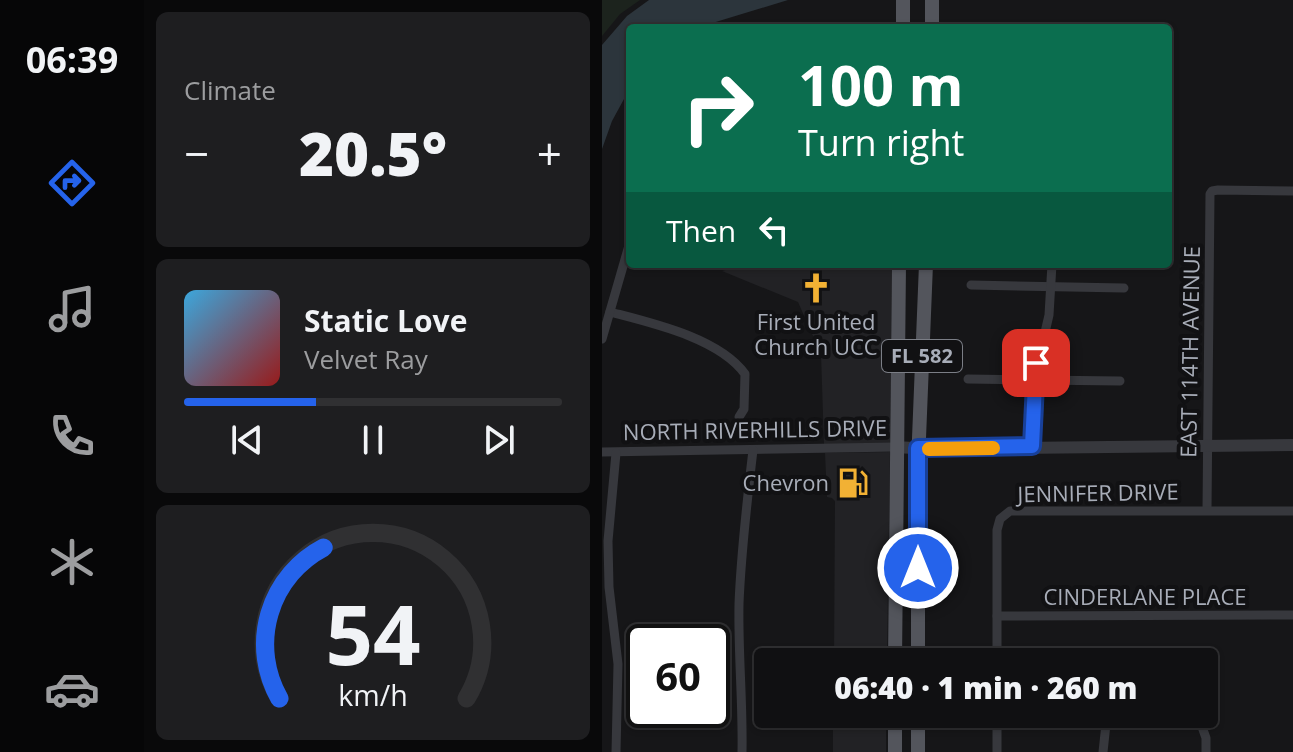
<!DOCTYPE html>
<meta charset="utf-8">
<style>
:root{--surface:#101012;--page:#1e1e20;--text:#f1f3f6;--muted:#9c9d9f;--line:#303032;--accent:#2563eb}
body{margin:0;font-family:"Open Sans",sans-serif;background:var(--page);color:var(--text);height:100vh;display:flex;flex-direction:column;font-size:30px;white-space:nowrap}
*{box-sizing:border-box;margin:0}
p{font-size:26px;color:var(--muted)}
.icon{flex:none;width:44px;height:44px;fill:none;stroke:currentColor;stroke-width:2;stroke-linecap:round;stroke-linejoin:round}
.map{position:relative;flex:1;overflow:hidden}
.panel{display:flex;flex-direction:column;gap:12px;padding:12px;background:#09090a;width:458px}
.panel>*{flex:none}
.hud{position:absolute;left:24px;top:24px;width:546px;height:244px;border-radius:8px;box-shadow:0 2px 6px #0004,0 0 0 2px var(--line);background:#0b6e4f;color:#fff;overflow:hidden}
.speed{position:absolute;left:24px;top:624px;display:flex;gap:16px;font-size:40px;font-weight:700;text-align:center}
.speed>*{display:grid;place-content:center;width:104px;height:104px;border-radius:50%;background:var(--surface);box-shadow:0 2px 6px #0004,0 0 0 2px var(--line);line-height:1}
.speed .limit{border:4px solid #111;border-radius:12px;background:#fff;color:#111}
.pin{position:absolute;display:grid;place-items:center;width:68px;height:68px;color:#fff;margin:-34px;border-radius:16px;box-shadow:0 4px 12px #0006}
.me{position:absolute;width:88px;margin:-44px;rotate:0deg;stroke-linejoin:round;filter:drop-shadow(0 0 6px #0008)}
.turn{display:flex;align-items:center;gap:28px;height:168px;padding:0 40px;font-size:36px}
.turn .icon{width:104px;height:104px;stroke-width:2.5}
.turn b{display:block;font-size:56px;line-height:68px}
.then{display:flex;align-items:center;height:76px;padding:0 40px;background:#0003;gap:16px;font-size:30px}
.big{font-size:60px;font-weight:800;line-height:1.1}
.panel .tile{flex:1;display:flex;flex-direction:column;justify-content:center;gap:12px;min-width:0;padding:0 28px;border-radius:12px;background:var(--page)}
.panel .dial{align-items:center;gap:0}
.dial svg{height:208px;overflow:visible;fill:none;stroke:var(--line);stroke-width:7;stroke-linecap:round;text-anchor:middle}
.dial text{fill:var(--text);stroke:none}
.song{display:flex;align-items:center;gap:24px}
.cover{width:96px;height:96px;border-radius:12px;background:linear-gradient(135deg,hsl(200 70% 55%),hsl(0 70% 35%))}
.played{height:8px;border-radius:4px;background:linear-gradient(90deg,var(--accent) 35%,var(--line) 35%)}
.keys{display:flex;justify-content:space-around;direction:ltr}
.heat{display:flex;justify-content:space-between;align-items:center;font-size:44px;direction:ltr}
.trip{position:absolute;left:152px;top:648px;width:464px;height:80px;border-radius:8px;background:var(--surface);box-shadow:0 2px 6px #0004,0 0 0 2px var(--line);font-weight:800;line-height:80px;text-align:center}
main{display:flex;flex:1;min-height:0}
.dock{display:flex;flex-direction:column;width:144px;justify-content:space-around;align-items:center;background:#060607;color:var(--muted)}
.dock .icon{width:56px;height:56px}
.dock .current{color:var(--accent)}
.dock b{font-size:36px;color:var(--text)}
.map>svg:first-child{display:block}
</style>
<main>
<nav class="dock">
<b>06:39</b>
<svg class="icon current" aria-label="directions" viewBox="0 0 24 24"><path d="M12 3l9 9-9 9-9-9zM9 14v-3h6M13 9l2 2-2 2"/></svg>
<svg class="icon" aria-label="music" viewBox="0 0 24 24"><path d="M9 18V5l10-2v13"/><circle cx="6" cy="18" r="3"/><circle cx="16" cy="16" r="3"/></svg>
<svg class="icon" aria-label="phone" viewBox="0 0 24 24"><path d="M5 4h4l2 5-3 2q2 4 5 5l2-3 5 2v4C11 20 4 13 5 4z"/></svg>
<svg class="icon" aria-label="climate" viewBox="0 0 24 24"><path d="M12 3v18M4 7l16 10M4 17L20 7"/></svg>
<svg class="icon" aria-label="car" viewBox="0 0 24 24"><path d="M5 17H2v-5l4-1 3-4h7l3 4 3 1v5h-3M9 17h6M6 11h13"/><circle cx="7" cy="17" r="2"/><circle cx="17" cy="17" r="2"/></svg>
</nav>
<section class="panel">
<div class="tile"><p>Climate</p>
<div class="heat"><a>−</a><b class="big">20.5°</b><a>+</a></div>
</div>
<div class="tile">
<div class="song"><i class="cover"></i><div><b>Static Love</b><p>Velvet Ray</p></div></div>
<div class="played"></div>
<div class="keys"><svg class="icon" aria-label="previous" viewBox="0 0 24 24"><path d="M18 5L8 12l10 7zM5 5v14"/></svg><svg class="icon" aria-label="pause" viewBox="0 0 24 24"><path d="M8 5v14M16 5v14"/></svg><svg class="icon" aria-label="next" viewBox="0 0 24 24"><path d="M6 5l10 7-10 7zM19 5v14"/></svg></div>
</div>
<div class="tile dial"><svg viewBox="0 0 100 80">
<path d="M14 69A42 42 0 1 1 86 69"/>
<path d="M14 69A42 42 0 0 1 31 11" stroke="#2563eb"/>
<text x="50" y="56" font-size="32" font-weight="700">54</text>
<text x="50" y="72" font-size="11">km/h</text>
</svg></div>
</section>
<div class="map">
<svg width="691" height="752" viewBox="0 0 691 752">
<rect width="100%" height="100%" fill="#161618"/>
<g fill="#222225">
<path d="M143 264H290L288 443 222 445 219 354 196 302 120 271Z"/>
<path d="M288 452 285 662H232L233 501 230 498 225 497 223 453Z"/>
<rect x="231" y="714" width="53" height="38"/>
</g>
<path fill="#1c231d" d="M0 0H38L18 14 0 36Z"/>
<path fill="#2c353c" d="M47 0H186L94 28H28V88L10 121 0 149V45L25 16Z"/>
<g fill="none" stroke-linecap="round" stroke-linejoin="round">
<g stroke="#37383d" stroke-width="9">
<path d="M369 285 522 288"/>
<path d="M8 312C50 323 117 338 143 374L142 409 137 417"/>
<path d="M0 339 28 242"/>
<path d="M366 379 518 381"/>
<path d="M430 446 432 380 447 315 450 264"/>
<path d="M0 452 294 447"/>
<path d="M14 453 6 541 7 587 16 664 14 752"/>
<path d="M605 510 608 194 610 191 616 190 691 191"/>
<path d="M395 616 691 615"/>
<path d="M395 662V530L398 519 408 511H691"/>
<path d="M395 714V752"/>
<path d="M140 752C141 703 136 653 137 604 139 552 145 501 151 450"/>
<path d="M501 752 504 724C524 713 578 715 599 724L604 738V752"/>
</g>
<path stroke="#37383d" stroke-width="12" d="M294 447 328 449 691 445"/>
<g stroke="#53555c" stroke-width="14">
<path d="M301 28V0"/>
<path d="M330 28V0"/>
<path d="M293 662 297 264"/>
<path d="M316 662V463L324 264"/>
<path d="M293 752V714"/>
<path d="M316 752V714"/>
</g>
</g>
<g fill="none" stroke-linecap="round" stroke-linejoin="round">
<g stroke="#184099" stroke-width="20">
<path id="route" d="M316 568V448L430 446 434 363"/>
</g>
<use href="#route" stroke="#2563eb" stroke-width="14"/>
<path stroke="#f59e0b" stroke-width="14" d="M327 449 391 448"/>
</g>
<defs>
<g id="church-bare" transform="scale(2.4)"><path d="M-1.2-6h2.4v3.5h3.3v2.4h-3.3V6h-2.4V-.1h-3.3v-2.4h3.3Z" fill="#f2b134" stroke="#111113" stroke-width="2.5" paint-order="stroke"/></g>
<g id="fuel-bare" transform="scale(2.4)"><path d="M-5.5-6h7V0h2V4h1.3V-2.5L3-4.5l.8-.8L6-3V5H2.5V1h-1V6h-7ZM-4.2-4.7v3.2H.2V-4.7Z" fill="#f2b134" stroke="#111113" stroke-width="2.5" paint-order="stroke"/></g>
</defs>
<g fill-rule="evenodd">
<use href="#church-bare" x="214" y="288"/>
<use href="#fuel-bare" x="251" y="483"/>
</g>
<g text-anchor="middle" stroke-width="8" stroke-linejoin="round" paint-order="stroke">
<rect fill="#111113" stroke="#7b7e86" stroke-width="2" x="280" y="340" width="80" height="32" rx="6"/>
<g font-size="20" font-weight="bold" fill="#a8adb8">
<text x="320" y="363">FL 582</text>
</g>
<g font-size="22" fill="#a8adb8" stroke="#111113">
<text x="214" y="330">First United<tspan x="214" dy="25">Church UCC</tspan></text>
<text x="227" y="491" text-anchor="end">Chevron</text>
</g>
<g font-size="22" fill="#a8adb8" stroke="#111113">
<text transform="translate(588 352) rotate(-89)" y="8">EAST 114TH AVENUE</text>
<text transform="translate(153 430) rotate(-1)" y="8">NORTH RIVERHILLS DRIVE</text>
<text transform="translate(496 493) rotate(-1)" y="8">JENNIFER DRIVE</text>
<text x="543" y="605">CINDERLANE PLACE</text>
</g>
</g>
</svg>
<div class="speed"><div class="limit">60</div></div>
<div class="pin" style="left:434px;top:363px;background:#d93025"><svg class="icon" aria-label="arrive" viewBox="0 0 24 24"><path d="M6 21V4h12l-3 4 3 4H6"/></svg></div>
<svg class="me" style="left:316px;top:568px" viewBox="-20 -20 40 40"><circle r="17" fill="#2563eb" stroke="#fff" stroke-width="3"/><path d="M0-11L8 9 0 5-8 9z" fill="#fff"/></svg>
<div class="trip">06:40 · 1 min · 260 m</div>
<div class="hud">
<div class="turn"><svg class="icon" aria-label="right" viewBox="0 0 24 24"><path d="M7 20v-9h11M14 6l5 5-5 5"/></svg><div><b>100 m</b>Turn right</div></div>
<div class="then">Then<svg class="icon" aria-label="left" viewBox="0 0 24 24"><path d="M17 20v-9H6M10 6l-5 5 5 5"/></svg></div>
</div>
</div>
</main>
